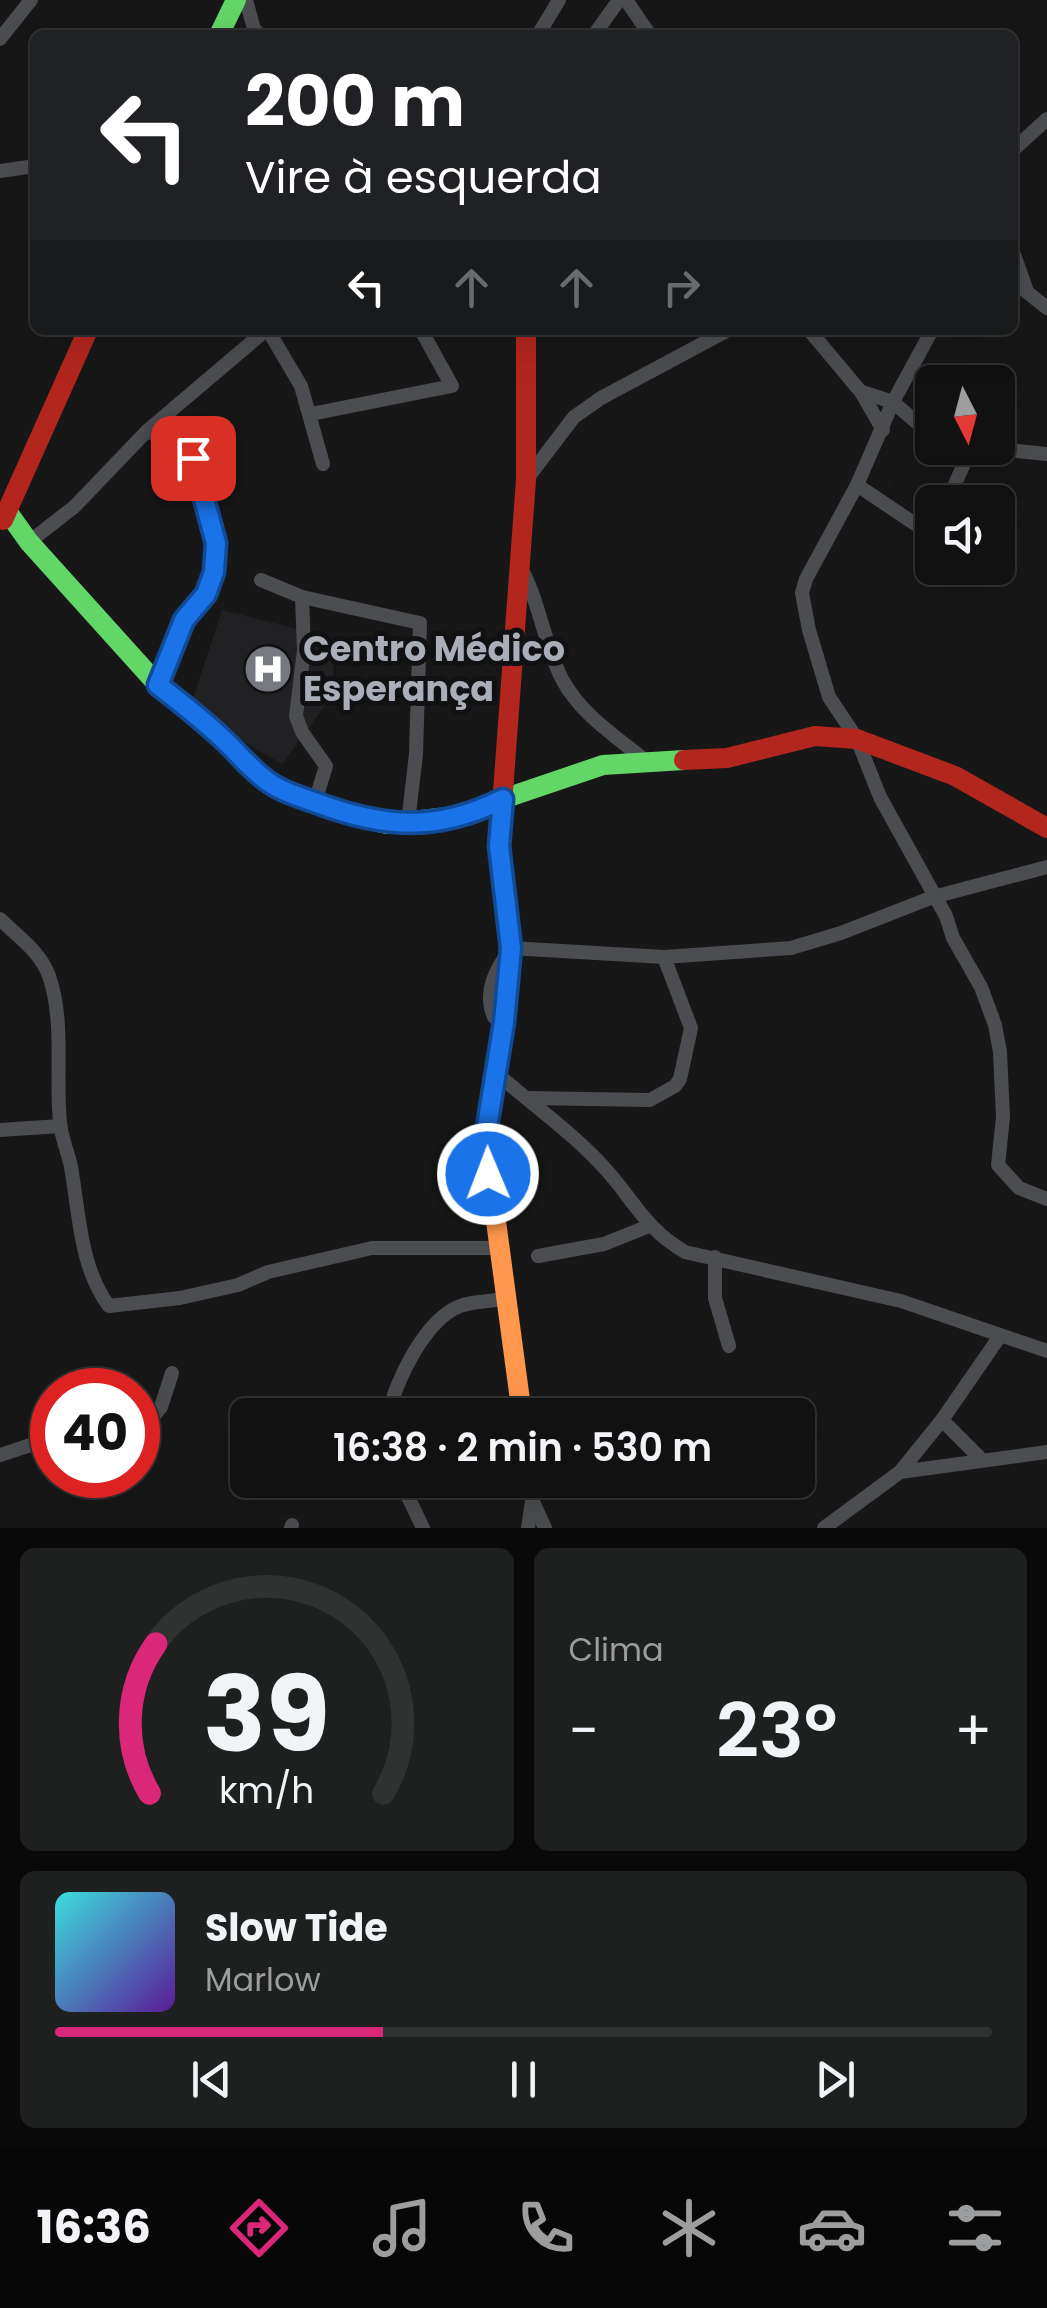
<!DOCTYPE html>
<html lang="pt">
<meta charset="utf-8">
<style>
:root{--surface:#111;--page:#1e1f1f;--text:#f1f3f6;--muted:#9c9d9f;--line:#303131;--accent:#db2777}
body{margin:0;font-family:Poppins,sans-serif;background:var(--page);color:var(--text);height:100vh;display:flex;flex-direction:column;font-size:38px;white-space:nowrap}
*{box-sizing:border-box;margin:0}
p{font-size:32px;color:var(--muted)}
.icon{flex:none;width:55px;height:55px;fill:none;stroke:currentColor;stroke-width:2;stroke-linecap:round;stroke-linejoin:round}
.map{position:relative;height:1528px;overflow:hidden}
.drawer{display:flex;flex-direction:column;gap:20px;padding:20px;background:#090909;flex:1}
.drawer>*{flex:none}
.hud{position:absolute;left:30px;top:30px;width:988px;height:305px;border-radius:15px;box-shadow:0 10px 40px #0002,0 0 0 2px var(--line);background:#202124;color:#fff;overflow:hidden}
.needle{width:65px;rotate:174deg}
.fabs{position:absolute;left:915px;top:365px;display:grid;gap:20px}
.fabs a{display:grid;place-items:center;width:100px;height:100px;border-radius:15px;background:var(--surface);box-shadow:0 10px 40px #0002,0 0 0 2px var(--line);font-size:50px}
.speed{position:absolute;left:30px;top:1368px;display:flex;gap:20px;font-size:50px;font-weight:700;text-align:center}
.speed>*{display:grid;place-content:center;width:130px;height:130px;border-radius:50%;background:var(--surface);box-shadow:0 10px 40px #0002,0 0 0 2px var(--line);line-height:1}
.speed .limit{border:15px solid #d22;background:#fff;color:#111}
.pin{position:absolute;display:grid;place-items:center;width:85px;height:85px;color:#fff;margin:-42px;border-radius:20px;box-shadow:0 5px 15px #0006}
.me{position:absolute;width:110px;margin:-55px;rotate:359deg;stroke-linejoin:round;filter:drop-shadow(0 0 8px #0008)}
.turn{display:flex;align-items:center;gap:35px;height:210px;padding:0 50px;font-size:45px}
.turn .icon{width:130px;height:130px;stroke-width:2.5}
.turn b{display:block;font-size:70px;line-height:85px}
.lanes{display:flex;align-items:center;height:95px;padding:0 50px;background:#0003;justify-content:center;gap:50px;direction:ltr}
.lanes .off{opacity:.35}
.big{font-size:75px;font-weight:600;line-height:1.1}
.drawer .widget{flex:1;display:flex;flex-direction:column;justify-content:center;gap:15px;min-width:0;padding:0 35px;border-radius:15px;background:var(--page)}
.drawer .dial{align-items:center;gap:0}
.dial svg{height:260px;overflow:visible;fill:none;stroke:var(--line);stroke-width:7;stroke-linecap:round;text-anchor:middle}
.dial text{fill:var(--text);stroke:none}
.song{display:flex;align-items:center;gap:30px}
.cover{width:120px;height:120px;border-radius:15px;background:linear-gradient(135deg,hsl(180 70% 55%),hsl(270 70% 35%))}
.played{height:10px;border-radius:5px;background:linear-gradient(90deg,var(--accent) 35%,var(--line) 35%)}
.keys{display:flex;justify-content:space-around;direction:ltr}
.heat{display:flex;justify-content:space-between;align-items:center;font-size:55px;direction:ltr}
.drawer .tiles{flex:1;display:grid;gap:20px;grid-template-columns:1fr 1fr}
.widget:last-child{grid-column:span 2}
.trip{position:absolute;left:230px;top:1398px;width:585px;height:100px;border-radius:15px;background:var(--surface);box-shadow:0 10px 40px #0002,0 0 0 2px var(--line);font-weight:600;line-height:100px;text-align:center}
.menu{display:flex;height:160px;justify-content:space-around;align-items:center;background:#070707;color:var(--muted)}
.menu .icon{width:70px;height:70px}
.menu .current{color:var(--accent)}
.menu b{font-size:45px;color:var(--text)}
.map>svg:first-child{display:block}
</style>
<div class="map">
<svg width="1047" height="1528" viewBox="0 0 1047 1528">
<rect width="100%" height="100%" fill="#171717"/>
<path fill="#212124" d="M222 610 337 639 330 699 282 764 189 710Z"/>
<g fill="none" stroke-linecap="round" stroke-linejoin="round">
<g stroke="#4b4d50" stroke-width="14">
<path d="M246 0 254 29 260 35"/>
<path d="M626 0 650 35"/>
<path d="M538 35 559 0"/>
<path d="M594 35 619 0"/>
<path d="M0 39 31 0"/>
<path d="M1012 151 1047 119"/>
<path d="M0 171 35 166"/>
<path d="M1012 249 1026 288"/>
<path d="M1012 280 1047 308"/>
<path d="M268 330 301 386 323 464"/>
<path d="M809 330 861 392 883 430"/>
<path d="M932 330 893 402 857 485 806 579 802 593 809 630 829 697 857 739 880 797 946 916 953 938 981 987 995 1025 1000 1052 1003 1117 998 1165 1019 1188 1047 1199"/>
<path d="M862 392 893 402 932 436"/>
<path d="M311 414 452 386 421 330"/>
<path d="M147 431 179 446 193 458 216 543 214 571 205 594 184 620 158 685"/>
<path d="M988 448 1047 454"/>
<path d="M526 480 574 417 601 398 728 330"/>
<path d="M857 485 924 530H932"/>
<path d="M947 502 971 448"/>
<path d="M29 542 74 507 147 431 266 330"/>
<path d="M521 568C540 603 544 644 562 679 580 714 618 738 647 762"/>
<path d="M261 580 302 597 304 650 296 716 302 732 326 766 315 802"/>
<path d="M302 597 420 623 416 754 408 823"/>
<path d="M0 919C18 937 40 951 49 976 65 1022 55 1075 60 1122 61 1137 68 1152 71 1167 79 1212 80 1268 109 1306L180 1298 238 1285 268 1272 372 1248H499"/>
<path d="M504 1022 494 1017C483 991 496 969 511 948L664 957 791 948 841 933 933 897 1047 867"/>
<path d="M496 1073C534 1106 576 1135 609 1173 636 1204 647 1230 685 1252L901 1301 1047 1351"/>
<path d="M526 1098 650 1100 675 1086 680 1079 691 1028 664 957"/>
<path d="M0 1130 60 1126"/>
<path d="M538 1256 604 1244 649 1226"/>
<path d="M715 1257V1298L729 1346"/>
<path d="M389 1415C394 1382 426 1319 460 1306 474 1301 492 1301 506 1299"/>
<path d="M942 1420 981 1459"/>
<path d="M138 1435 161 1407 172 1373"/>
<path d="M0 1455 52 1438"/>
<path d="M900 1472 1047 1452"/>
<path d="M400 1480 423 1528"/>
<path d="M533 1502 545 1528"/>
<path d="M291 1528 292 1525"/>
<path d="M528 1528 532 1501 530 1480"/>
<path d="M824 1528 900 1472 942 1420 1000 1336"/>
</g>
<g stroke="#63d668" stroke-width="20">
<path d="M219 35 236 0"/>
<path d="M7 511 29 542 158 685 221 736 262 778 287 793 351 816 387 824 473 814 503 799 603 765 684 760"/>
</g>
<path stroke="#ff974d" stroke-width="20" d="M508 980 485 1139 522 1415"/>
<g stroke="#b3261e" stroke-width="20">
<path d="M3 520 88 330"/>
<path d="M684 760 727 758 815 736 857 739 955 776 1047 828"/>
<path d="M508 980 511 948 499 846 526 480V330"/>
</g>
</g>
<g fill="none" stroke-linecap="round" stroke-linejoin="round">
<g stroke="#114b97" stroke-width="25">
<path id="route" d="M193 458 216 543 214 572 206 594 184 620 158 685C180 702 203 720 223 739 236 751 248 766 262 777 278 791 298 796 317 803 384 828 437 832 503 799L499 846 511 948 504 1022 485 1139 488 1174"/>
</g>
<use href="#route" stroke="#1a73e8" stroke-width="18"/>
</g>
<defs>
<g id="hospital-disc" transform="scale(2.5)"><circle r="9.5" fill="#767980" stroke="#111113"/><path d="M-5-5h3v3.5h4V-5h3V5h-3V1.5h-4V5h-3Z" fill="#fff"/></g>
</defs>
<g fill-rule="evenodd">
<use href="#hospital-disc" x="268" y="669"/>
</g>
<g text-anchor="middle" stroke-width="10" stroke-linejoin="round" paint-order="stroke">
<g font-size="35" font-weight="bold" fill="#a9aeb8" stroke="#111113" text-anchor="start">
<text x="303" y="661">Centro Médico<tspan x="303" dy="40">Esperança</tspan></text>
</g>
</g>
</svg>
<div class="fabs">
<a><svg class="needle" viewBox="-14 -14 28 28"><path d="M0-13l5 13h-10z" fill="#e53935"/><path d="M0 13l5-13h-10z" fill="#9c9d9f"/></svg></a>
<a><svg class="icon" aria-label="sound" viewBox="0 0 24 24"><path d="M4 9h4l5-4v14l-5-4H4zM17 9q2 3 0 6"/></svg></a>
</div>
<div class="speed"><div class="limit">40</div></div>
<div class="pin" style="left:193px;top:458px;background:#d93025"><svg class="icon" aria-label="arrive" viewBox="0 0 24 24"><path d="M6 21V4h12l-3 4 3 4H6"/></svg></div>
<svg class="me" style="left:488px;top:1174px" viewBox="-20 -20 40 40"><circle r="17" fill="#1a73e8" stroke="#fff" stroke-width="3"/><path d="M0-11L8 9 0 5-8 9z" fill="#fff"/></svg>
<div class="trip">16:38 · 2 min · 530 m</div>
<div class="hud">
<div class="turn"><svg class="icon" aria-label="left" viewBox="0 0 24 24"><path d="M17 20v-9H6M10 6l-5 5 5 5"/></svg><div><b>200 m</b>Vire à esquerda</div></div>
<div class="lanes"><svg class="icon" aria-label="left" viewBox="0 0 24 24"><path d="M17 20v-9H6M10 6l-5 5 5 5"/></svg><svg class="icon off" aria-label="ahead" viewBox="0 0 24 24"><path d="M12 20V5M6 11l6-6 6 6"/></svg><svg class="icon off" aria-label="ahead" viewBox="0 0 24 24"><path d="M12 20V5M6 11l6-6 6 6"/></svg><svg class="icon off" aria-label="right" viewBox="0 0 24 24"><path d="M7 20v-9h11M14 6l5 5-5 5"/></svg></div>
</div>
</div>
<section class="drawer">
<div class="tiles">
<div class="widget dial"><svg viewBox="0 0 100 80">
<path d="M14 69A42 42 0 1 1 86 69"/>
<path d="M14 69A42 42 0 0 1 16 23" stroke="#db2777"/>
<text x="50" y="56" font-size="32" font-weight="700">39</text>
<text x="50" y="72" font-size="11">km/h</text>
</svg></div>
<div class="widget"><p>Clima</p>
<div class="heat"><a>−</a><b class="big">23°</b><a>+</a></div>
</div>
<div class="widget">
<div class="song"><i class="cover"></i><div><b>Slow Tide</b><p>Marlow</p></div></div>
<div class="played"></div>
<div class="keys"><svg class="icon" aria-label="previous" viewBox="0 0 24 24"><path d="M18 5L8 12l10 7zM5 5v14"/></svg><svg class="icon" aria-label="pause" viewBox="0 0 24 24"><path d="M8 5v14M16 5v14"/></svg><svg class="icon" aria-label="next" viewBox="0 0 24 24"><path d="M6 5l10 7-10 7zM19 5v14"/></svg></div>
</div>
</div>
</section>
<nav class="menu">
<b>16:36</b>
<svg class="icon current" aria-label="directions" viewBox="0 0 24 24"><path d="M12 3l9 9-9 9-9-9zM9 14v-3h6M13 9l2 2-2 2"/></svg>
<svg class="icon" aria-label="music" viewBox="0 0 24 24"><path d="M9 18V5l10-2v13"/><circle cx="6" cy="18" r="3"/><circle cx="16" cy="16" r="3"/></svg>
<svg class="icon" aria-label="phone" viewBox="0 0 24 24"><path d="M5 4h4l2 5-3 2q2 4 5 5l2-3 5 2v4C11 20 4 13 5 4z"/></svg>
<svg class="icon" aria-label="climate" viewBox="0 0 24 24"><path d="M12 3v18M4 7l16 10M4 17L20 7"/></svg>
<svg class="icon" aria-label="car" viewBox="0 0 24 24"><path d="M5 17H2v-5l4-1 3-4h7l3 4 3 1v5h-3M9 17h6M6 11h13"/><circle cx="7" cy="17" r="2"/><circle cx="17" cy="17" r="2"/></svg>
<svg class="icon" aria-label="filters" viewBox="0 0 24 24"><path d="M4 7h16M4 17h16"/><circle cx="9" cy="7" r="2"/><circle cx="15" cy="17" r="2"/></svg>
</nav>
